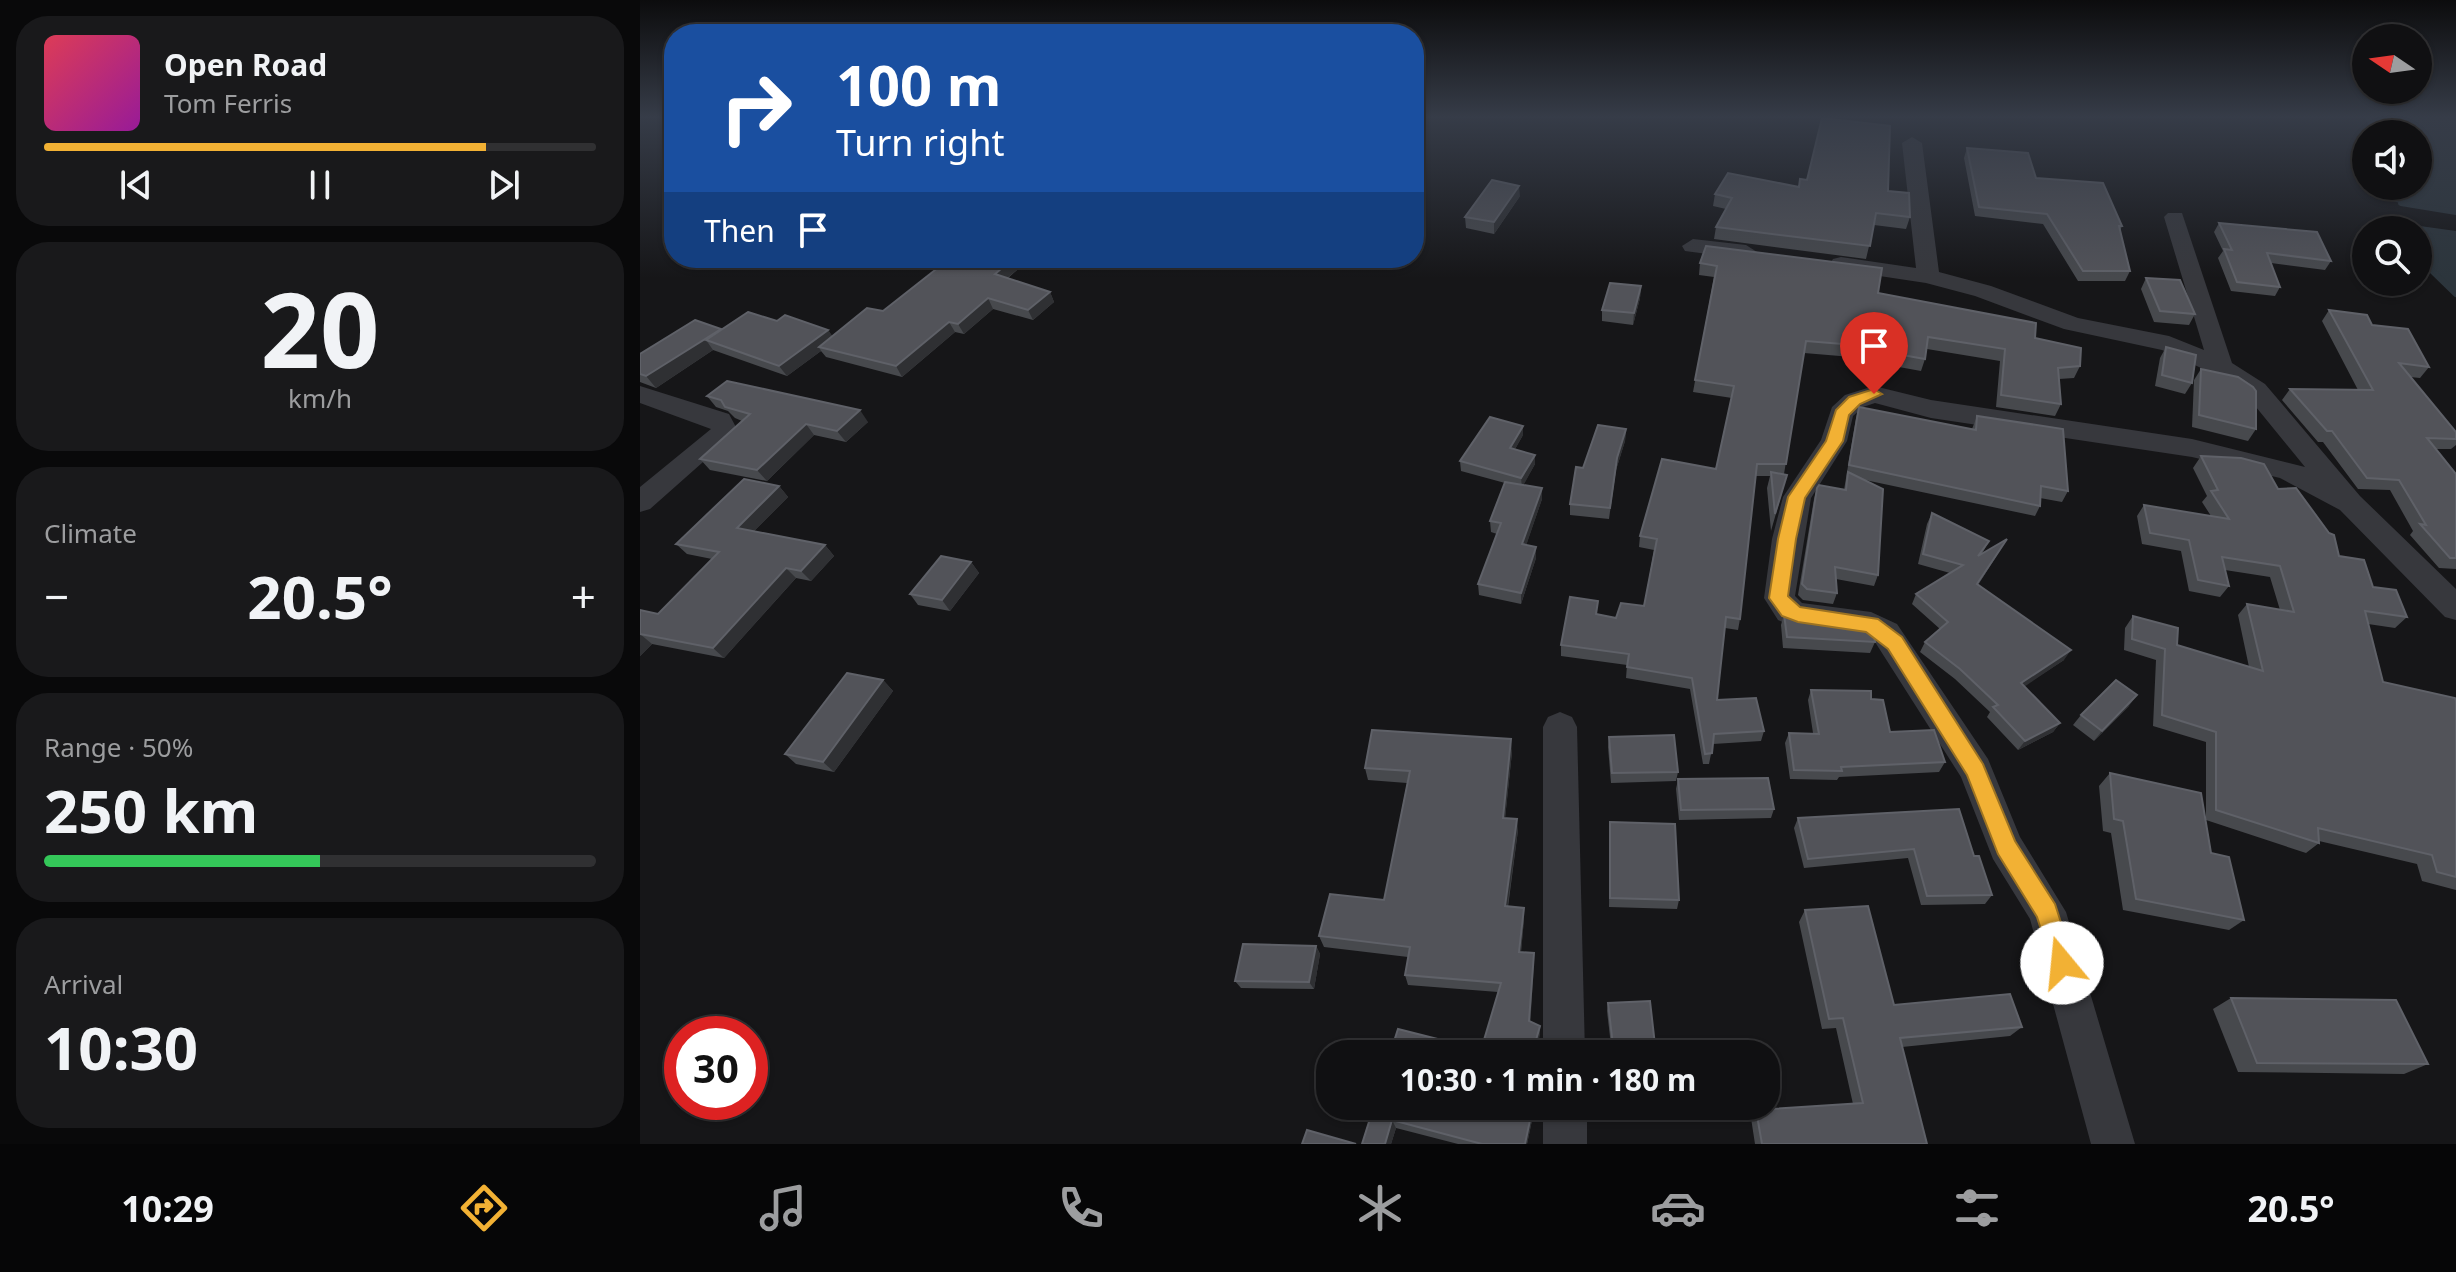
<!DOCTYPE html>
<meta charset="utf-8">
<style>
:root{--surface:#101012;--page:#19191b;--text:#f1f3f6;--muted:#9c9d9f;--line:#303032;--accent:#f2b134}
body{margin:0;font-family:"Noto Sans",sans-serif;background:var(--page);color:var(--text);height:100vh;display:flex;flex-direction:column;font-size:30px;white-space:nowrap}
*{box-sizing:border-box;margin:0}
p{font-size:26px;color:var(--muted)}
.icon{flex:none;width:44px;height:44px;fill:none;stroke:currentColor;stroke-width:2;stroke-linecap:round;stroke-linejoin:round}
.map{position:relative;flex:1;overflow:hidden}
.details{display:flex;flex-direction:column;gap:16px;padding:16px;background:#09090a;width:640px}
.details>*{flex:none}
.hud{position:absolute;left:24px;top:24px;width:760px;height:244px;border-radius:32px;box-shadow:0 2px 6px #0004,0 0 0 2px var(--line);background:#1a4fa0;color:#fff;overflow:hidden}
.needle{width:52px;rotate:283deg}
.buttons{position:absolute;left:1712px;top:24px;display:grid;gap:16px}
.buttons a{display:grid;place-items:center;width:80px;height:80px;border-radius:50%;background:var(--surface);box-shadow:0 2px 6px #0004,0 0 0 2px var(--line);font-size:40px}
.speed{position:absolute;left:24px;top:1016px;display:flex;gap:16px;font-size:40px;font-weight:700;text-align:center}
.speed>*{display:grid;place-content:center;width:104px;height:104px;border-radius:50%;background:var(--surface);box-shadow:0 2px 6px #0004,0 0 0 2px var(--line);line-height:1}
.speed .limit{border:12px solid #d22;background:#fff;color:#111}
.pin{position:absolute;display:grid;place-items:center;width:68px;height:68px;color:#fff;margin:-82px -34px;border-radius:50% 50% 50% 0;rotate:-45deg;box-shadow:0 0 8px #0007}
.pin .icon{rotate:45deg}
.me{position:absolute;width:88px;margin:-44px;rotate:343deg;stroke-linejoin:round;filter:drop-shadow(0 0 6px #0008)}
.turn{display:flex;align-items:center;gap:28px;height:168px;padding:0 40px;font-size:36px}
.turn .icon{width:104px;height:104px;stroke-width:2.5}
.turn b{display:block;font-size:56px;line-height:68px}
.then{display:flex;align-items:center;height:76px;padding:0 40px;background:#0003;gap:16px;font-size:30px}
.big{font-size:60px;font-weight:700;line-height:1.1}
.details .tile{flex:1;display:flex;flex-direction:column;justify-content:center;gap:12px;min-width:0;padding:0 28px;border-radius:32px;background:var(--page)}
.details .dial{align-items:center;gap:0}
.dial b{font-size:104px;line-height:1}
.song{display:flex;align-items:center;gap:24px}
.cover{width:96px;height:96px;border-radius:12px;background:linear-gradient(135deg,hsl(350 70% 55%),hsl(300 70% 35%))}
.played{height:8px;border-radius:4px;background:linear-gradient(90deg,var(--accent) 80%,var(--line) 80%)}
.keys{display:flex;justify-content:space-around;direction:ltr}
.heat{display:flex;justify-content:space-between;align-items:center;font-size:44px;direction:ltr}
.charge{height:12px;border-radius:6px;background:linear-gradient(90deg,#34c759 50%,var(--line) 0)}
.trip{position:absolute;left:676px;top:1040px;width:464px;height:80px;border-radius:32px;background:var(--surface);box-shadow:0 2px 6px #0004,0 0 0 2px var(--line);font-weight:700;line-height:80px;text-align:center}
.tab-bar{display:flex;height:128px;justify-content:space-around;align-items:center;background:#060607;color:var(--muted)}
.tab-bar .icon{width:56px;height:56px}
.tab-bar .current{color:var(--accent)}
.tab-bar b{font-size:36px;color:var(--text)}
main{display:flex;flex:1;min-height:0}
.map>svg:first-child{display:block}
</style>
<main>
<section class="details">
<div class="tile">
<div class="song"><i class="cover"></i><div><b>Open Road</b><p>Tom Ferris</p></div></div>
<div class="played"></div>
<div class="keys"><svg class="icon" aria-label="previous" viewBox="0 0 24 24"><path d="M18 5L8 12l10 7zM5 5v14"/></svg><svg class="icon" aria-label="pause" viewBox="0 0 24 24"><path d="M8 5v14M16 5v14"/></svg><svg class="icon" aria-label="next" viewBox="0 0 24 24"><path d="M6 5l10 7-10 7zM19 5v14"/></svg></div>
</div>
<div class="tile dial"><b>20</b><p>km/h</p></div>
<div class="tile"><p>Climate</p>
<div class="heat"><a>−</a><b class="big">20.5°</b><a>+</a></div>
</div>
<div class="tile"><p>Range · 50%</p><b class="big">250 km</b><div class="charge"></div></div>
<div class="tile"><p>Arrival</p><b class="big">10:30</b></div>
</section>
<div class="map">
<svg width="1816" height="1144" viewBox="0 0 1816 1144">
<rect width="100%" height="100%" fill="#161618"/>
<g fill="#2c353c">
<path d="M1729 118H1816V212L1738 199 1739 186H1778V134H1735Z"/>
<path d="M1744 224 1816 234V294L1778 257V230H1750Z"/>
</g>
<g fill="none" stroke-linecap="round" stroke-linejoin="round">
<g stroke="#2c353c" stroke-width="6">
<path d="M1729 118 1735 134"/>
<path d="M1761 203 1816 212"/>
<path d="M1750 230 1744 224 1816 234"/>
<path d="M1778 257 1816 294"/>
</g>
<g fill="#37383d" fill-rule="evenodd">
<path d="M1272 137 1282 143 1299 272 1351 286 1438 318 1529 336 1564 350 1524 217 1528 213H1542L1592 363 1625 384 1720 496 1816 589V620L1805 617 1700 510 1640 478 1552 457 1291 418 1235 403 1223 407 1213 416 1207 441 1171 498 1155 596 1162 603 1231 612 1257 624 1348 759 1380 837 1426 912 1495 1144H1451L1390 919 1353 859 1321 777 1235 642 1225 637 1147 624 1138 620 1124 598 1132 539 1143 497 1181 440 1192 407 1205 395 1234 386 1291 400 1552 439 1665 467 1607 396 1572 373 1522 350 1424 329 1335 296 1286 283 1193 269 1190 264 1193 259 1201 257 1276 268 1262 143Z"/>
<path d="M1053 239 1106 245 1117 252 1106 259 1045 251 1042 246Z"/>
<path d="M0 386 89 414 98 431 10 509 0 512V487L71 429 0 403Z"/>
<path d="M920 712 932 717 937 727 945 1054H903V727L908 717Z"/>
<rect x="903" y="1106" width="44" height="38"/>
</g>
</g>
<g fill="#47494d">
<path d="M1327 148 1482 226 1480 231 1490 271 1485 281H1438L1403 224 1335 216 1324 158Z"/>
<path d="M1248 191 1270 217 1266 229 1234 225 1226 259 1074 239 1076 227 1086 209 1073 206 1075 194Z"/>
<path d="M880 196 854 234 826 228 825 217Z"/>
<path d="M1579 223 1691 261 1685 270 1631 263 1640 287 1635 296 1591 291 1578 258 1583 251 1574 232Z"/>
<path d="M251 258H391L368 278 410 292 414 302 393 320 353 309 324 334 315 332 262 377 186 357 181 351 147 376 73 350 16 388 0 382V354L81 329 82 330 137 321 188 330 192 336 243 311 296 269Z"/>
<path d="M1060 263 1238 293 1395 338 1440 366 1434 378 1419 379 1421 404 1415 416 1356 407 1360 361 1287 349 1285 359 1281 371 1248 365V360L1164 353 1144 474 1147 475 1131 531 1127 488 1130 476H1115L1100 619 1098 630 1085 628 1077 700 1124 731 1121 741 1073 744 1069 764H1063L1050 689 986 678 987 665 921 656V645L957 614 976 618 1004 606 1014 550 999 547 1000 536 1076 469 1092 398 1053 392 1074 277 1059 275Z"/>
<path d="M1506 278 1555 314 1549 325 1514 322 1501 289Z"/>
<path d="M1001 286 1000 298 993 325 962 321V310Z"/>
<path d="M1689 310 1732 325 1789 367 1780 378 1770 377 1816 432V445L1811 449H1796L1816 474V569L1799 568 1770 535 1773 531 1750 490 1718 489 1683 442H1678L1642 400 1650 389 1718 390 1682 321Z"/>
<path d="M1526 347 1552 383 1545 394 1515 386 1520 358Z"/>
<path d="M1561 369 1616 429 1608 441 1552 427 1554 380Z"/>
<path d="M67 396 228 422 206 442 174 435 127 481 70 470 60 459 102 421 95 418 88 411 76 407Z"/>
<path d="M1219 407 1332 429 1337 416 1428 491 1422 502 1400 498V506L1395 516 1225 480 1238 575 1234 586 1196 579 1197 593 1193 604 1163 600 1158 595 1174 499 1177 488 1204 490 1216 418Z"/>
<path d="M986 429 985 441 976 470 969 519 930 515V504L943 468Z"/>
<path d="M883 435 875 449 895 455V464L883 485 902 488V499L886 545 896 558 881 604 839 595 838 584 857 534 851 532 850 521 865 483 821 471 820 461Z"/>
<path d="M1561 456 1638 489 1699 556 1767 617 1755 628 1728 624 1743 682 1816 701V890L1782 881 1777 864 1679 841V843L1666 853 1566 820V742L1513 726 1516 660 1484 650 1485 628 1493 616 1537 645 1609 667 1598 615 1607 604 1640 610 1630 577 1585 570 1589 586 1580 597 1549 591 1541 551 1502 544 1497 516 1504 505 1571 516 1562 502 1567 496 1553 468Z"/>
<path d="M139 486 148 497 114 531 185 545 194 556 171 581 156 578 84 658 12 644 0 656V610L18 614 72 559 47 554 36 544Z"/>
<path d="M1292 513 1349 541 1342 554 1367 539 1338 585 1424 660 1384 686 1420 723 1413 732 1378 750 1347 717 1350 712 1315 679 1280 652 1285 642 1300 629 1272 604 1276 594 1310 573 1278 564 1287 524Z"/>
<path d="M331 562 339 573 310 611 278 605 270 594Z"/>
<path d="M1144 614 1235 642 1230 653 1143 648 1141 625Z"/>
<path d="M243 680 253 691 194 772 156 764 145 754Z"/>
<path d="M1171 690 1231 699 1250 732 1305 762 1299 772 1199 777 1197 780 1150 779 1145 743 1149 733H1173L1168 700Z"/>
<path d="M1489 706 1454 741 1433 725 1441 715Z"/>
<path d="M969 737 1038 772 1036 781 971 783 968 747Z"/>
<path d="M872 752 865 818 878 830 868 907 884 908V919L881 952 894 953 890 1022 900 1035 841 1050 858 992 768 985 765 975 768 957 684 947 679 936 744 900 767 783 728 780 725 768Z"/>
<path d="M1470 773 1571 853 1604 920 1589 930 1483 910 1471 833 1463 831 1459 786Z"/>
<path d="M1038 779 1134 809 1131 818 1039 820 1036 789Z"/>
<path d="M1158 818 1334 856 1352 895 1345 904 1281 905 1268 858 1164 868 1154 828Z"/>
<path d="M970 822 1039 900 1037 909 969 907Z"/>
<path d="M1165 910 1254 1005 1382 1027 1370 1036 1262 1047 1287 1144H1115L1111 1118 1116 1110 1213 1104 1196 1028 1182 1029 1159 922Z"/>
<path d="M676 946 680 954 674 989 601 988 595 981Z"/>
<path d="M1591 998 1788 1064 1764 1074 1598 1072 1573 1009Z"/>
<path d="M968 1003 1016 1054H972L967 1011Z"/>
<path d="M734 1106H895L887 1144H818L756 1128 751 1144H722Z"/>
</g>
<g fill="#2f3033">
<path d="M879 186 880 196 854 234V222Z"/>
<path d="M374 258H391L360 284 355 274Z"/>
<path d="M1001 286 1000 298 993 325 994 313Z"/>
<path d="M410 292 414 302 393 320 388 310Z"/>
<path d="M348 298 353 309 324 334 318 324Z"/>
<path d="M309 322 315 332 262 377 256 366Z"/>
<path d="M81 329 89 340H66L73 350 16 388 6 376Z"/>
<path d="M188 330 195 340 179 347 181 351 147 376 139 366Z"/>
<path d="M220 410 228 422 206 442 197 431Z"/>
<path d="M166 424 174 435 127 481 117 470Z"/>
<path d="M883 426V435L870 458V448Z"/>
<path d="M986 429 985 441 976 470 969 519 977 458Z"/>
<path d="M895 455V464L882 488 881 478Z"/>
<path d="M139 486 148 497 106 539 97 528Z"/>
<path d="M902 488V499L883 555 882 544Z"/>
<path d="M1367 539 1361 549 1332 594 1337 584Z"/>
<path d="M185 545 194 556 171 581 161 571Z"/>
<path d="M896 547V558L881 604V593Z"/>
<path d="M331 562 339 573 310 611 302 600Z"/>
<path d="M146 568 156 578 84 658 73 648Z"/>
<path d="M0 634 12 644 0 656Z"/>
<path d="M1431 650 1424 660 1375 693 1381 683Z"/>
<path d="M243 680 253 691 194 772 183 762Z"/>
<path d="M1497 695 1489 706 1454 741 1462 731Z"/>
<path d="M1420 723 1413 732 1378 750 1385 741Z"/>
<path d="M871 739 872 752 864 829 863 818Z"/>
<path d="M877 819 878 830 866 917 865 906Z"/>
<path d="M884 908V919L880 962 879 952Z"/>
<path d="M676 946 680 954 674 989 669 982Z"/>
<path d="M894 953V963L890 1030 889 1021Z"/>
<path d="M900 1026V1035L895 1054H892Z"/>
<path d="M893 1106H895L887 1144H885Z"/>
<path d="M752 1120 756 1128 751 1144H745Z"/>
</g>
<g fill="#525359" stroke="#5f6168" stroke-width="2">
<path d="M1182 118 1250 126 1248 191 1269 193 1270 217 1236 213 1230 246 1076 227 1092 198 1075 194 1088 173 1159 187 1160 179 1167 180Z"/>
<path d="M1327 148 1388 153 1396 178 1463 183 1482 226H1479L1490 271H1443L1407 214 1339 207Z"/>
<path d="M852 180 879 186 854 222 825 217Z"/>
<path d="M1579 223 1677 232 1691 261 1627 253 1640 287 1597 282 1584 249 1592 250Z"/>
<path d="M1066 246 1242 268 1238 293 1396 323 1395 338 1441 348 1440 366 1418 368 1421 404 1361 395 1365 349 1288 337 1285 359 1251 353 1252 348 1166 341 1146 464H1117L1100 619 1086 617 1077 700 1116 698 1124 731 1074 734 1072 753 1065 754 1052 678 987 667 989 654 921 645 930 597 958 601 956 614 976 618 981 603 1004 606 1017 539 1000 536 1022 459 1076 469 1094 386 1055 380 1077 266 1060 263Z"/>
<path d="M286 258H374L355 274 410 292 388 310 348 298 318 324 309 322 256 366 179 347 227 308 243 311 304 263Z"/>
<path d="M1506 278 1540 280 1555 314 1520 311Z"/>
<path d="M970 283 1001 286 994 313 962 310Z"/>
<path d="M1689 310 1727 315 1732 325 1768 329 1789 367 1759 363 1816 432V439L1787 438 1816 474V558H1810L1780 524 1786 525 1759 480 1727 478 1692 431H1687L1650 389 1733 390Z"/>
<path d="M108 312 137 321 145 315 188 330 139 366 66 340Z"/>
<path d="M55 320 81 329 6 376 0 374V354Z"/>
<path d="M1526 347 1556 355 1552 383 1522 375Z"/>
<path d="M1561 369 1598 377 1613 387 1616 391V429L1559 415Z"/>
<path d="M87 381 220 410 197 431 166 424 117 470 60 459 110 414 85 407 81 400 67 396Z"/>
<path d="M1219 407 1336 430 1337 416 1423 429 1428 491 1401 486 1400 506 1209 465Z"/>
<path d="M850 417 883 426 870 448 895 455 881 478 820 461Z"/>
<path d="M958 425 986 429 977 458 970 508 930 504 936 467 943 468Z"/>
<path d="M1561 456 1601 458 1624 464 1638 489 1656 488 1689 533 1694 535 1699 556 1724 560 1733 587 1756 590 1767 617 1725 611 1743 682 1815 698 1816 701V877L1797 872 1792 855 1678 828 1679 843 1576 810V732L1522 715 1525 649 1492 639 1493 616 1538 628 1537 645 1623 671 1607 604 1654 612 1640 566 1582 557 1589 586 1558 580 1549 540 1510 533 1504 505 1589 519 1571 491 1578 490Z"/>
<path d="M1131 472 1147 475 1135 514Z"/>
<path d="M1208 472 1243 489 1238 575 1195 567 1197 593 1167 589 1162 584 1177 488 1179 485 1206 490Z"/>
<path d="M104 479 139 486 97 528 185 545 161 571 146 568 73 648 0 634V610L18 614 79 552 36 544Z"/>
<path d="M865 482 902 488 882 544 896 547 881 593 838 584 861 523 850 521Z"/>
<path d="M1292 513 1349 541 1338 556 1367 539 1337 584 1431 650 1381 683 1420 723 1385 741 1353 707 1358 705 1320 669 1285 642 1308 622 1276 594 1323 565 1283 554Z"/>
<path d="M301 556 331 562 302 600 270 594Z"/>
<path d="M1144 614 1228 629 1233 631 1235 642 1147 637Z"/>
<path d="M207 673 243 680 183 762 145 754Z"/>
<path d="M1476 680 1497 695 1462 731 1441 715Z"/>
<path d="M1171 690 1231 691V699L1243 700 1250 732 1294 730 1305 762 1201 767 1202 771 1154 770 1149 733 1179 734Z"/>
<path d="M732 730 871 739 863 818 877 819 865 906 884 908 879 952 894 953 889 1021 900 1026 892 1054H750L758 1029 841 1050 861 983 765 975 770 947 679 936 690 894 744 900 770 771 725 768Z"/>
<path d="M1034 735 1038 772 972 773 969 737Z"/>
<path d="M1470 773 1561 793 1571 853 1589 857 1604 920 1496 899 1483 821 1474 819Z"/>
<path d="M1128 778 1134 809 1041 810 1038 779Z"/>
<path d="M1319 809 1334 856H1339L1352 895 1287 896 1274 849 1168 859 1158 818Z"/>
<path d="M970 822 1035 824 1039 900 970 898Z"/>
<path d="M1228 906 1254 1005 1370 994 1382 1027 1260 1038 1287 1144H1122L1116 1110 1223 1103 1203 1018 1189 1019 1165 910Z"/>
<path d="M603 944 676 946 669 982 595 981Z"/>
<path d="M1591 998 1756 1000 1788 1064 1617 1063Z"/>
<path d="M1010 1001 1016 1054H974L968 1003Z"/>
<path d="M734 1106H893L885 1144H842L752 1120 745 1144H722Z"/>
<path d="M667 1130 716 1144H662Z"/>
</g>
<linearGradient id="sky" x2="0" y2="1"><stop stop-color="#0c0c0d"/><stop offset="0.42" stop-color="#363c48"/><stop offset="1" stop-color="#363c48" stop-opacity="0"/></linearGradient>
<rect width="1816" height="278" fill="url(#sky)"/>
<path fill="#f2b134" stroke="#9d7322" stroke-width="2" d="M1234 389 1242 394 1220 404 1209 415 1203 441 1165 498 1156 539 1148 596 1160 607 1238 619 1262 637 1343 764 1375 841 1415 904 1434 963 1431 971 1422 975 1414 971 1397 917 1358 854 1327 775 1248 649 1226 632 1158 622 1142 616 1129 598 1138 539 1148 497 1186 441 1196 410 1209 397Z"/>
</svg>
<div class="buttons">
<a><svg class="needle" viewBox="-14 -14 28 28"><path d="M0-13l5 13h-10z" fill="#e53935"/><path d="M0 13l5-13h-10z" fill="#9c9d9f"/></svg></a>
<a><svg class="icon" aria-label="sound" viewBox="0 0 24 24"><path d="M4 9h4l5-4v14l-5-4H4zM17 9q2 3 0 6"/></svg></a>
<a><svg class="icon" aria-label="search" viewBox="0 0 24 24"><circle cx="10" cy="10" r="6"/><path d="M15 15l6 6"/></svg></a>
</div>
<div class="speed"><div class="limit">30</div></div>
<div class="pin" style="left:1234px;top:394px;background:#d93025"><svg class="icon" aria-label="arrive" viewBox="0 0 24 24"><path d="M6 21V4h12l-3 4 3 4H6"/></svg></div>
<svg class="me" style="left:1422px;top:963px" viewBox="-20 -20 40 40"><circle r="19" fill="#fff"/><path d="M0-13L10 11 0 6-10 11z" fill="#f2b134"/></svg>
<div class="trip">10:30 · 1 min · 180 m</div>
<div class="hud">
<div class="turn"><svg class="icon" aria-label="right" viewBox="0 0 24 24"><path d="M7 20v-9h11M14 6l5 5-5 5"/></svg><div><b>100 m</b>Turn right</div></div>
<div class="then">Then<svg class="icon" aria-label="arrive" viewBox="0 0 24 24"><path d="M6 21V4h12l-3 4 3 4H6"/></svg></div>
</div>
</div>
</main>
<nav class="tab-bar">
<b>10:29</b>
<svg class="icon current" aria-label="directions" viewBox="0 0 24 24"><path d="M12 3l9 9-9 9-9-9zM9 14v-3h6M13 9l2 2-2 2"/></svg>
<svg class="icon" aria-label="music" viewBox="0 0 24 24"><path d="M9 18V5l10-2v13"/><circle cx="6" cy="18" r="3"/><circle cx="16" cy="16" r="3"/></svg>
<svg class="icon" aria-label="phone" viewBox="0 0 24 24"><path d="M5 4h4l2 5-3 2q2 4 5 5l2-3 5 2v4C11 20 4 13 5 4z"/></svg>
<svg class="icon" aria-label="climate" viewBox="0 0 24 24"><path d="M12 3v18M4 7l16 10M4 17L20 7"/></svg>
<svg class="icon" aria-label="car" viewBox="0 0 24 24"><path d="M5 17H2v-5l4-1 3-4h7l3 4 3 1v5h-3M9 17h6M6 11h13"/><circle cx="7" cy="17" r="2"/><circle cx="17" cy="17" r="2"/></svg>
<svg class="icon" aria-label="filters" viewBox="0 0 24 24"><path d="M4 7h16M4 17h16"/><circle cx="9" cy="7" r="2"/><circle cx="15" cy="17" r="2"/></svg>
<b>20.5°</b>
</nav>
